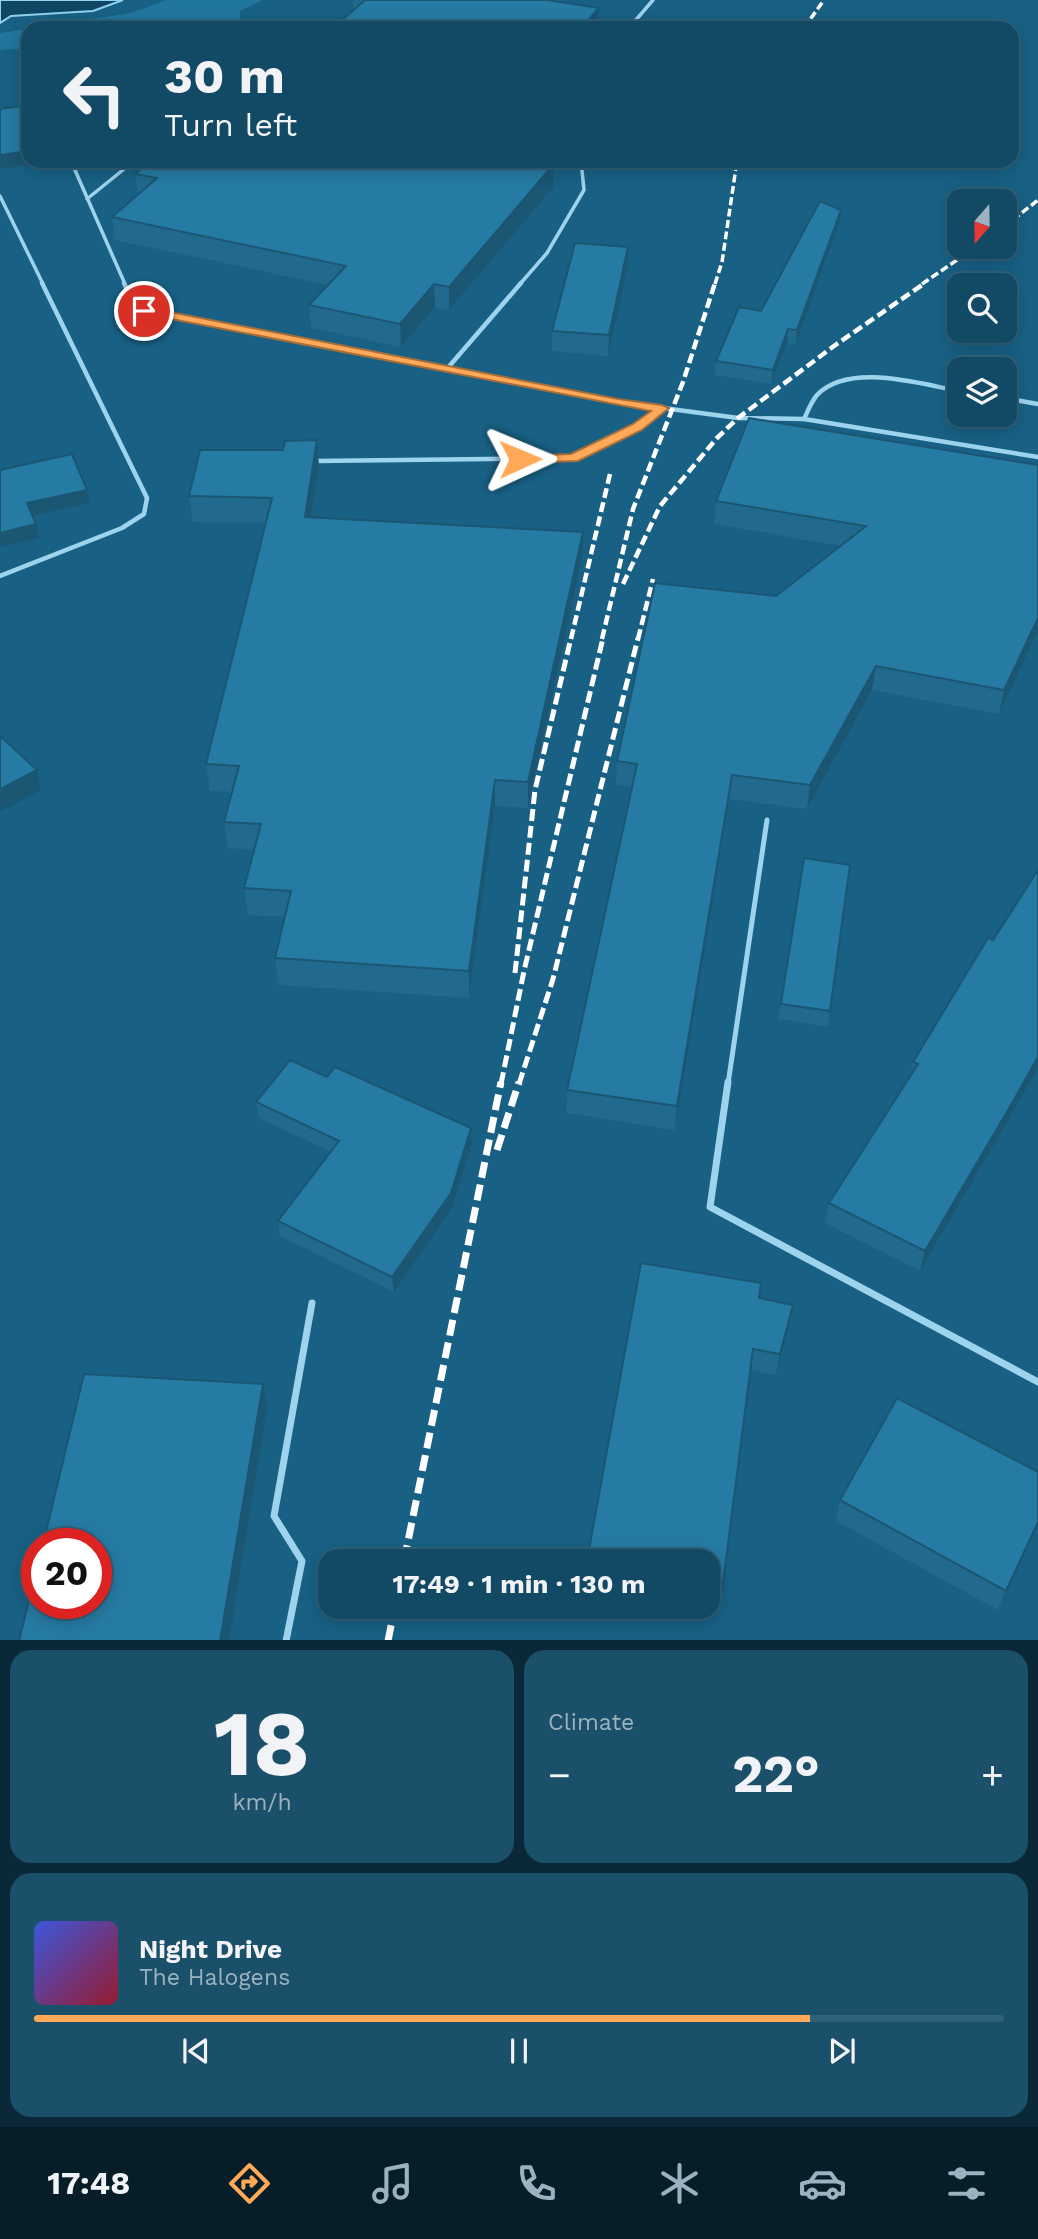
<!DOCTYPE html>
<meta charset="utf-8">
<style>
:root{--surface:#124964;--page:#1b506a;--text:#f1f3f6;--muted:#9cb2bf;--line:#316178;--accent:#ffa959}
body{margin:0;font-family:"Work Sans",sans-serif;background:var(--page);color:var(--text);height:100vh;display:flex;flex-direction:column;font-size:26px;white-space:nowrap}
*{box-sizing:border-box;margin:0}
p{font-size:23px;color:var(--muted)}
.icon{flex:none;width:38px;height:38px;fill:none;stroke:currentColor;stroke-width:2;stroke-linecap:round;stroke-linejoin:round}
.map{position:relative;height:1640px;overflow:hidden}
.details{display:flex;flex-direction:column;gap:10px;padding:10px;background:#0a2837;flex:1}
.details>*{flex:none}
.guide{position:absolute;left:21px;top:21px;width:998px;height:147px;border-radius:21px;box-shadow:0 4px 18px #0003,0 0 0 2px var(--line);background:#124964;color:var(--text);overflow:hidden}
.needle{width:46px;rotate:200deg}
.buttons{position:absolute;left:947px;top:189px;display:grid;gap:14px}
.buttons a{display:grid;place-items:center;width:70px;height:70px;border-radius:14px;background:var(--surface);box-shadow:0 4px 18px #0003,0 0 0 2px var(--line);font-size:35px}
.speed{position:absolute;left:21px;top:1528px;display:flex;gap:14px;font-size:35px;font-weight:700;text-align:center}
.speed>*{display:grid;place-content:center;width:91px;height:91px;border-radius:50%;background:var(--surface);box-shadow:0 4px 18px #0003,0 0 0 2px var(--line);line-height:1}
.speed .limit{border:10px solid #d22;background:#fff;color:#111}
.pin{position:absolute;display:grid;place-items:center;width:60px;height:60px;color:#fff;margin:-30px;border:4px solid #fff;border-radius:50%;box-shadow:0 2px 7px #0007}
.me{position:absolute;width:77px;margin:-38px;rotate:89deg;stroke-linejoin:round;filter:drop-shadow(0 0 5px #0008)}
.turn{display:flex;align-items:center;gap:24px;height:147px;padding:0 28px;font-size:32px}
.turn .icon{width:91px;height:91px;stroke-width:2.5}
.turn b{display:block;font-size:49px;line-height:60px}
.big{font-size:52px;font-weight:700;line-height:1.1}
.details .widget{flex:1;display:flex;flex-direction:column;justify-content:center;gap:10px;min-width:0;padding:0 24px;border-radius:21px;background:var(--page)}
.details .dial{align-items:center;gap:0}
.dial b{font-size:91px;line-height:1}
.song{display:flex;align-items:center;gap:21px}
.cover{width:84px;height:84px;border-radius:10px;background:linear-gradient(135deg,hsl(230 70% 55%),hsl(350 70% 35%))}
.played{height:7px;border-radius:4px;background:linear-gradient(90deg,var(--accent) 80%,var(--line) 80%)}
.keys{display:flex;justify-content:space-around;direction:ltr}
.heat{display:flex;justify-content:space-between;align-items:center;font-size:38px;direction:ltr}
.details .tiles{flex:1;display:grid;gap:10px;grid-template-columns:1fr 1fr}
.widget:last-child{grid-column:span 2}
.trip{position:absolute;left:318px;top:1549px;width:402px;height:70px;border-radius:21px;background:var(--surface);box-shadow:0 4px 18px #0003,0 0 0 2px var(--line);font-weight:700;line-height:70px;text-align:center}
.menu{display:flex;height:112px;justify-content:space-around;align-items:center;background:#071d28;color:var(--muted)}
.menu .icon{width:49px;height:49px}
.menu .active{color:var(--accent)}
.menu b{font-size:32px;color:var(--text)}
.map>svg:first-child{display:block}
</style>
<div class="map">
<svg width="1038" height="1641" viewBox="0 0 1038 1641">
<rect width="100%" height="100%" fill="#186185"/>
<g fill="#21769f">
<path d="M166 0H263L240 11V28H32L131 13Z"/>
<path d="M28 29V48L0 50V33Z"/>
</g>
<path fill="#0f4663" stroke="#90d2ef" stroke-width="2" d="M0 0H123L93 11 11 16 0 23Z"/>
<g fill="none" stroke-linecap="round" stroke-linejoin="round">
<g stroke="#9ed3ed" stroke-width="3.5">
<path d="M591 22 629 28"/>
<path d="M629 28 653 0"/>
<path d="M71 161 125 284"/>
<path d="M0 196 43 284"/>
<path d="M87 199 134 161"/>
<path d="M520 284 547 253 584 190 581 161"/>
</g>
<g stroke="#9ed3ed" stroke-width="4.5">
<path d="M124 283 130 297 144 311 618 402 738 418 804 419 1038 457"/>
<path d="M446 370 521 283"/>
<path d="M1004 398 1038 404"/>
<path d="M804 419C808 411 811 402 817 395 849 362 920 384 959 391"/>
<path d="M315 461 573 458 637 427 662 408"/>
<path d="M0 576 122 528 144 514 147 498 42 283"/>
</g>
<path stroke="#9ed3ed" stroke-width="5" d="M728 1084 767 820"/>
<g stroke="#9ed3ed" stroke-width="7">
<path d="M728 1082 710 1207 1038 1382"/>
<path d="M286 1641 302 1561 274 1516 312 1303"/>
</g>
<g stroke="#fff" stroke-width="3.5" stroke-dasharray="8 3.5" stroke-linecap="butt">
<path d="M804 28 824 0"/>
<path d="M1004 227 1038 200"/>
<path d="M715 284 722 262 737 161"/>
<path d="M922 284 976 247"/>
</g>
<g stroke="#fff" stroke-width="4.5" stroke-dasharray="10 4.5" stroke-linecap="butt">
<path d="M623 584 660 506 717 438 738 418 834 346 925 283"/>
<path d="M571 639 610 474"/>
<path d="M602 639 633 509 683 382 715 283"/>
<path d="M638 639 653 579"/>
</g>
<g stroke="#fff" stroke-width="5" stroke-dasharray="12 5" stroke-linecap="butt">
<path d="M515 973 535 790 571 638"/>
<path d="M501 1084 524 971 603 638"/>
<path d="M519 1084 553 979 638 638"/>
</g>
<g stroke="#fff" stroke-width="7" stroke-dasharray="16 7" stroke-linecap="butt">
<path d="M497 1150 519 1082"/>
<path d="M404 1561 501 1082"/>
<path d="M388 1641 395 1606"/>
</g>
</g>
<g fill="#216a8d">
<path d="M353 0H547L599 8 598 28H333L353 10Z"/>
<path d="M135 174 553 188 449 310 435 307 401 347 311 328 309 305 328 285 115 240 112 217 138 195Z"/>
<path d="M841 210 839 223 796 344 787 343 771 384 715 375 716 361 761 311Z"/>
<path d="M628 267 608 356 552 351V331Z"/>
<path d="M749 418 1038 631 999 714 872 690 807 809 729 799 675 1130 566 1113 567 1090 632 787 616 785 617 761 776 596 841 546 714 524 716 501Z"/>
<path d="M319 466 311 518 582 558 528 808 495 806 469 998 278 985 275 958 285 917 248 915 244 888 254 850 228 848 224 822 232 792 210 791 206 764 265 523 193 522 189 496Z"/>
<path d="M804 858 830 1011 828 1027 778 1019Z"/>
<path d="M993 940 1005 1126 920 1271 825 1223 829 1203 910 1077 913 1062Z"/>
<path d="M327 1077 471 1128 472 1144 452 1208 394 1292 280 1236 278 1221 331 1152 259 1118 256 1102Z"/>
<path d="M759 1298 793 1305 789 1326 776 1375 750 1370 719 1610 700 1606H709V1561Z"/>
<path d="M840 1500 1038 1526 998 1610 836 1521Z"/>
</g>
<g fill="#1b5673">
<path d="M599 8 598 28H581Z"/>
<path d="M28 151V161H55L0 169V155Z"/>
<path d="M553 165V188L449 310V287Z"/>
<path d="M841 210 839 223 796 344 797 330Z"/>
<path d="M628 247V267L608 356 609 335Z"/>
<path d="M434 284 435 307 401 347 400 324Z"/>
<path d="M788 329 787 343 771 384 773 370Z"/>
<path d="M317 440 319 466 307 543 305 517Z"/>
<path d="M87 490 90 503 30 516 27 503Z"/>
<path d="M36 524 39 538 0 547V533Z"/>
<path d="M583 532 582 558 528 808V782Z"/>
<path d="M1038 618V631L999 714 1004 690Z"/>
<path d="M876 666 872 690 807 809 810 785Z"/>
<path d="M37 770 41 790 0 812V789Z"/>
<path d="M732 775 729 799 675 1130 677 1106Z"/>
<path d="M495 780V806L469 998V971Z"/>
<path d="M1038 1057V1067L1005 1126 920 1271 925 1251Z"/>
<path d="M471 1128 472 1144 452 1208 394 1292 392 1277Z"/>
<path d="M793 1305 789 1326 776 1375 780 1354Z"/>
<path d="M263 1384 267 1409 229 1641H220Z"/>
<path d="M1038 1522V1526L998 1610 1006 1591Z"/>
</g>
<g fill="#267ba4" stroke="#1b5673" stroke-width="2">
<path d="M365 0H547L599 8 581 28H333Z"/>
<path d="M28 105V151L0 155V109Z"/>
<path d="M150 161H530L553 165 449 287 434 284 400 324 309 305 346 266 112 217 157 178 135 174Z"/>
<path d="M820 201 841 210 797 330 788 329 773 370 716 361 739 307 761 311Z"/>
<path d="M575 243 628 247 609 335 552 331Z"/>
<path d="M749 418 1038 465V618L1004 690 876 666 810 785 732 775 677 1106 567 1090 637 764 617 761 655 583 776 596 866 526 716 501Z"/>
<path d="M317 440 305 517 583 532 528 782 495 780 469 971 275 958 291 891 244 888 261 824 224 822 239 766 206 764 272 498 189 496 200 450H283L285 441Z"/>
<path d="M72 454 87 490 27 503 36 524 0 533V470Z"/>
<path d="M0 736 37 770 0 789Z"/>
<path d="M804 858 850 865 830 1011 781 1004Z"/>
<path d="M1038 870V1057L1011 1105 925 1251 829 1203 918 1064 913 1062 988 938 993 940Z"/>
<path d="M290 1060 327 1077 335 1067 471 1128 451 1193 392 1277 278 1221 339 1141 256 1102Z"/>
<path d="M641 1263 761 1283 759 1298 793 1305 780 1354 753 1349 722 1591 709 1588V1561H587Z"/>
<path d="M84 1374 263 1384 220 1641H19L37 1568V1603H96V1544H43Z"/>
<path d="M897 1398 1038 1472V1522L1006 1591 840 1500Z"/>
</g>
<path fill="#ffa959" stroke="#a66e3a" stroke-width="2" d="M144 307 618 399 662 405 669 408 642 430 578 461 520 463 513 459 515 456 571 454 633 424 651 411 140 313 138 311Z"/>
</svg>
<div class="buttons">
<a><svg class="needle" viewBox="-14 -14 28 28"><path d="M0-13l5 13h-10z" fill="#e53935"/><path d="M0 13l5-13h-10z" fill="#9cb2bf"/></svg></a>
<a><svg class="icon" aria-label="search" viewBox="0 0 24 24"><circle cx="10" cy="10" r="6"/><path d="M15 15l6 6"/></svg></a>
<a><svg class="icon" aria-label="layers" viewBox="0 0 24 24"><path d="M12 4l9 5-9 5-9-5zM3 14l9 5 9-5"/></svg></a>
</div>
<div class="speed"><div class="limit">20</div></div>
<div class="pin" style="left:144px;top:311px;background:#d93025"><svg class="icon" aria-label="arrive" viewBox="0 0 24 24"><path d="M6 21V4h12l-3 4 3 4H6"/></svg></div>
<svg class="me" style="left:520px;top:459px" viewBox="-20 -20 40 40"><path d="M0-17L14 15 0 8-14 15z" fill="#ffa959" stroke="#fff" stroke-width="4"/></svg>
<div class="trip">17:49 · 1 min · 130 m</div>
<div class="guide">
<div class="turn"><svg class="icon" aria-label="left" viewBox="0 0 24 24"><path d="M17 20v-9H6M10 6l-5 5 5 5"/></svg><div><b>30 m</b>Turn left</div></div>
</div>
</div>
<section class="details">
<div class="tiles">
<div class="widget dial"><b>18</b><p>km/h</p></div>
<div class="widget"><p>Climate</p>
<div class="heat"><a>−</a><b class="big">22°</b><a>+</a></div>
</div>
<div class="widget">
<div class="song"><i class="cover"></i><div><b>Night Drive</b><p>The Halogens</p></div></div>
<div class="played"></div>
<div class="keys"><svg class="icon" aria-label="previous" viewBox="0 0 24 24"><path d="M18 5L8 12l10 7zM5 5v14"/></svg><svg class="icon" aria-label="pause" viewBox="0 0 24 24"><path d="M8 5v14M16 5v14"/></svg><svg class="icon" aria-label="next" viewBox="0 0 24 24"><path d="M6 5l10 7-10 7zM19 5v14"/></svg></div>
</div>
</div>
</section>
<nav class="menu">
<b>17:48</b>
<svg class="icon active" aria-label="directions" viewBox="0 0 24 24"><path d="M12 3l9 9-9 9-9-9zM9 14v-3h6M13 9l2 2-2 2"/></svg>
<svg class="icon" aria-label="music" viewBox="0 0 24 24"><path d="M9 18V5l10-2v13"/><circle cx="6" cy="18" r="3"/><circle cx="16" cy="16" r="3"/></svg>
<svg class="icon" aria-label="phone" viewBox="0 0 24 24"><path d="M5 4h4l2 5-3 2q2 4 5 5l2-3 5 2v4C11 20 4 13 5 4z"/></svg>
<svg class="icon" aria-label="climate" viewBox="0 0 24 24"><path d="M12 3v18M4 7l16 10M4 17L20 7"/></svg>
<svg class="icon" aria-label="car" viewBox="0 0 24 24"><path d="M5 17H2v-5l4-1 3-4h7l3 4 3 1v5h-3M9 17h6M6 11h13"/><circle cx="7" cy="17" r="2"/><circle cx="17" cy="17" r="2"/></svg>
<svg class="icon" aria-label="filters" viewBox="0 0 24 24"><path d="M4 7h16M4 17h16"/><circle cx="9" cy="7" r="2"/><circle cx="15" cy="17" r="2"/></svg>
</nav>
